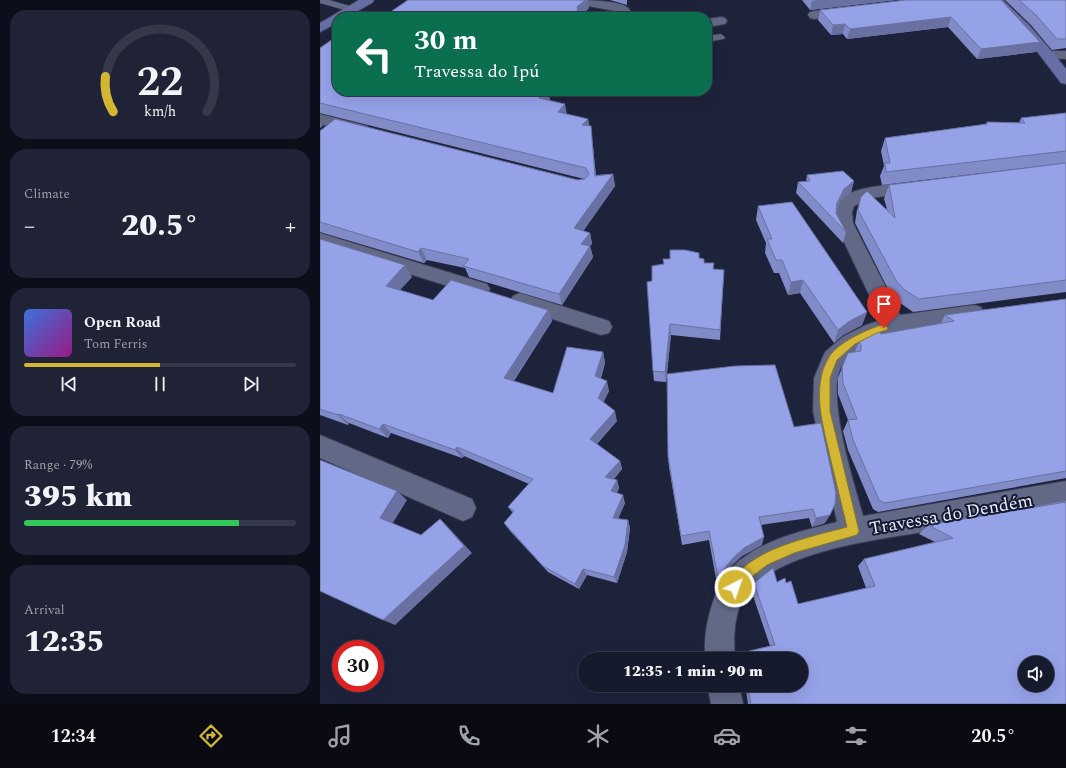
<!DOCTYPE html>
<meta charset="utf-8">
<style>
:root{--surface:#161a2d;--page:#1f2335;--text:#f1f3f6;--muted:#9ea1aa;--line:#353849;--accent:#d4b635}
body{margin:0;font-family:Spectral,serif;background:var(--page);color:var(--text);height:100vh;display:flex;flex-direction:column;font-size:15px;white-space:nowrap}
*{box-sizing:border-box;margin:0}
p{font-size:13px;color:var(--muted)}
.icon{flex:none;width:22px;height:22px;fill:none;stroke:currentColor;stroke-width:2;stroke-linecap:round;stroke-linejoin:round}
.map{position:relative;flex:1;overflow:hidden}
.drawer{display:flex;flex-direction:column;gap:10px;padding:10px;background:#0c0e19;width:320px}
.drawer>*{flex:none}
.hud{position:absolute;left:12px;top:12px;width:380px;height:84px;border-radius:16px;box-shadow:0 4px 16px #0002,0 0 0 1px var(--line);background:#0b6e4f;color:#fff;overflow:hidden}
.tools{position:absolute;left:698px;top:656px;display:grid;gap:8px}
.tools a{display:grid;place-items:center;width:36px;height:36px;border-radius:50%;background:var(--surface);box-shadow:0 4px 16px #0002,0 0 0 1px var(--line);font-size:20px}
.speed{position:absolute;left:12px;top:640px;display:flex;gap:8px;font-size:20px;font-weight:700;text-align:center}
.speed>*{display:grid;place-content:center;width:52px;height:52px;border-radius:50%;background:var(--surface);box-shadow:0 4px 16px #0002,0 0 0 1px var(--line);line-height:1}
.speed .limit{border:6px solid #d22;background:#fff;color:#111}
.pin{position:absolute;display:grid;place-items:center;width:34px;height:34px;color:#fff;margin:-41px -17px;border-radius:50% 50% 50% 0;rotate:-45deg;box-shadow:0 0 4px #0007}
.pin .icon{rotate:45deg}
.me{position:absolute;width:44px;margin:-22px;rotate:41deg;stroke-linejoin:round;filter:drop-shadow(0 0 3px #0008)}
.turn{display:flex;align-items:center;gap:14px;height:84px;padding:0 16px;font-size:18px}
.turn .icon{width:52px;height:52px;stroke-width:2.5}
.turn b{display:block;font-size:28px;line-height:34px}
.big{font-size:30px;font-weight:800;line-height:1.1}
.drawer .tile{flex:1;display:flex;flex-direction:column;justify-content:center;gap:6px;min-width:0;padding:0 14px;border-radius:16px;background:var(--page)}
.drawer .dial{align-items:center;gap:0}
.dial svg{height:104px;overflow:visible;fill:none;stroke:var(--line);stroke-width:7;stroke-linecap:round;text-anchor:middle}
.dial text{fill:var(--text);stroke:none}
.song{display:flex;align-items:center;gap:12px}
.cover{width:48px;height:48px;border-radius:6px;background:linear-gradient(135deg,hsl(220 70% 55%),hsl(310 70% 35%))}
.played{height:4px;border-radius:2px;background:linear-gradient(90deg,var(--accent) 50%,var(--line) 50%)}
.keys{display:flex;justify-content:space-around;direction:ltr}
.heat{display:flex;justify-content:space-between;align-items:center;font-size:22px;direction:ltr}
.charge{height:6px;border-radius:3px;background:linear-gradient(90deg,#34c759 79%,var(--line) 0)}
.trip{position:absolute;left:258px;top:652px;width:230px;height:40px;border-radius:20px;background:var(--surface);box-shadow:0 4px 16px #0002,0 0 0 1px var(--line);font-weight:800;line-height:40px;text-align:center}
.tab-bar{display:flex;height:64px;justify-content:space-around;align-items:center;background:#090a12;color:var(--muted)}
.tab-bar .icon{width:28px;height:28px}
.tab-bar .active{color:var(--accent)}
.tab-bar b{font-size:18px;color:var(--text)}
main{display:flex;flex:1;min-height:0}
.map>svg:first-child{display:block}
</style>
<main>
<section class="drawer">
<div class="tile dial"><svg viewBox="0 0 100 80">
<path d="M14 69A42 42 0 1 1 86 69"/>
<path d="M14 69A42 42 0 0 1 8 42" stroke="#d4b635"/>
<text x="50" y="56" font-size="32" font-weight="700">22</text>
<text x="50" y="72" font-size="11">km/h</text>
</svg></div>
<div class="tile"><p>Climate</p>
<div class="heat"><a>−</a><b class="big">20.5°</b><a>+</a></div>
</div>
<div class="tile">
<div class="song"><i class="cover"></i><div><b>Open Road</b><p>Tom Ferris</p></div></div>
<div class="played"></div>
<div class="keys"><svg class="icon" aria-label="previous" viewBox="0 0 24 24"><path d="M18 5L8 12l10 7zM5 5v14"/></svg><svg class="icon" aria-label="pause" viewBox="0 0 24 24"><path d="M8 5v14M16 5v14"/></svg><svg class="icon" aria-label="next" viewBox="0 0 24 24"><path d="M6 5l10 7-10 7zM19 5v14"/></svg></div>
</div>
<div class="tile"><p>Range · 79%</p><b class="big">395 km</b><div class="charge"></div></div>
<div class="tile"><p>Arrival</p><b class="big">12:35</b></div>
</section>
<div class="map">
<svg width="746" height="704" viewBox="0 0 746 704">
<rect width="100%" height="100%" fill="#1e233c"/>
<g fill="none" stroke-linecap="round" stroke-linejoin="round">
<g stroke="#3a3c52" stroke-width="1">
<g id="lane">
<path d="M0 0H9L34 7 35 9 31 11H28L0 3Z"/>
<path d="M401 34 405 37 404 39 387 42V36Z"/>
</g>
</g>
<g stroke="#3a3c52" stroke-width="2">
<g id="street">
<path d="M251 0C264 0 299 0 308 8 311 11 312 14 313 17H301L299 13 295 11 257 4 253 3Z"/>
<path d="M529 7 533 8 535 11 533 14 494 19 490 18 488 15 490 12 494 11Z"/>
<path d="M401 17 405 18 407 21 405 24 387 27V19Z"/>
<path d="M730 51H746V59L725 58 723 55 725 52Z"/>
<path d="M0 114 47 126 49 129 47 132 41 134 0 124Z"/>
<path d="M596 182 602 183 605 187 602 191 551 198 534 206 532 212 533 223 580 315 654 305 661 307 664 313 661 319 654 321C628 325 601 326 576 332 561 335 529 352 522 365 505 394 534 482 543 516L746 481V507C700 515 654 523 609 531 556 540 472 549 432 587 414 604 413 636 415 659H385C384 640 386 623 392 605 396 592 402 577 412 567 440 540 481 531 517 522L493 411 494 378 505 352 524 336 546 325 561 320 515 223C514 214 514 206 520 199 533 186 578 184 596 182Z"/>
<path d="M0 233 167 284 170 289 167 294 160 296 0 246Z"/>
<path d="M200 293 289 321 292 327 289 333 281 335 193 306 190 301 193 296Z"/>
<path d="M0 435 152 499 156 508 152 517 143 521 0 458Z"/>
<path d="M387 685H419L423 704H391Z"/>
</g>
</g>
<g stroke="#3a3c52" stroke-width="2">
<g id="secondary">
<path d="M39 0H54L52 3 27 17H17V23L0 32V23Z"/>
<path d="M670 0H683L710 26 735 55 746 69V84L741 83 709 41Z"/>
</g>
</g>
<use href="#lane" fill="#626986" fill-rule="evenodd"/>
<use href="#street" fill="#626986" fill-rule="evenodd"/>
<use href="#secondary" fill="#6770a5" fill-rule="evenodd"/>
</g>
<g fill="#808bc8">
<path d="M88 0 269 8 260 17H63Z"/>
<path d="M278 0H307V5L290 0Z"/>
<path d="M482 0H576L490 10Z"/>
<path d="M586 0 720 42 716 52 657 59 628 27 527 39 523 34 511 35 498 20 500 10Z"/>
<path d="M685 0H746V48L732 50 711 25Z"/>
<path d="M0 48 17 91H228L230 101 247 114 268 119 269 126H271L272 138 276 175 293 174 295 186 263 231 270 233 272 244 270 246 273 257 242 305 149 277 145 268 107 260 104 263 0 232V131L258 180 264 179 0 113Z"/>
<path d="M746 113V163L562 185 560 176 564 166 561 151 565 138 666 124 667 122 699 123 701 118Z"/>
<path d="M746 163V292L593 312 580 303 571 295 535 223 537 210 541 197 567 209 564 199 569 185Z"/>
<path d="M487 175 534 181 531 192 521 200 517 208 516 213 526 232 523 243 476 193 478 182H486Z"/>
<path d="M438 206 547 312 542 325 523 335 514 343 480 293 468 295 459 273H454L445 253 446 243 436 220Z"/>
<path d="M0 239 92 277 80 290 113 300 228 310 232 321 194 381 233 393 283 352 285 363 281 378 289 391 283 402 297 421 277 444 300 461 302 469 294 479 297 480 299 488 297 493 305 503 298 519 308 520 310 528 307 552 297 583 267 575 259 589 228 572 190 531 184 523 193 513 188 507 209 484 144 456 142 458 71 433 68 438 29 423 28 425 0 415Z"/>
<path d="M379 258 384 263 393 269 404 270 400 340 351 335 346 382 334 381 333 371 332 281 344 264 350 259Z"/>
<path d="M746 299V478L558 512 553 509 528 450 523 431 528 420 518 394V378L528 353 535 352 538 343 561 334 621 323 625 315Z"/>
<path d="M474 427 505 523 492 527 489 518 441 525 442 545 422 556 411 566 397 584 389 540 362 545 349 467 348 456Z"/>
<path d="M746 501V704H428L426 690 428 687 434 686V685H481V659H428L427 656 429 651 450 646 431 590 434 583 457 582 466 583 478 604 546 588 538 566 544 559 615 542 599 534 608 525Z"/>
</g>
<g fill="#6871a2">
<path d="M265 0H268L269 8 260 17H258L257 7Z"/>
<path d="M498 0H576L490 10 492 1Z"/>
<path d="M631 17 628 27 527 39 530 29Z"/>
<path d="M525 24 523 34 511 35 513 25Z"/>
<path d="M720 42 716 52 657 59 661 49Z"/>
<path d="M226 91H228L230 100 222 110 219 98Z"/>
<path d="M245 104 247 115 238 112Z"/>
<path d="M268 119 270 130 262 125Z"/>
<path d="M0 122 3 126 0 128Z"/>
<path d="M271 126 272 138 277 187 275 176Z"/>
<path d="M293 174 295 186 257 240 254 228Z"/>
<path d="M534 181 531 192 521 200 514 213 517 203 524 189Z"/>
<path d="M270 233 272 244 270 246 273 257 242 305 239 294 261 244Z"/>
<path d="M101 248 107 260 104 263 98 252Z"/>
<path d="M85 265 92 277 73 297 66 286Z"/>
<path d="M483 280 480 293 468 295 471 282Z"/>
<path d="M228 310 232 321 189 388 184 378Z"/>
<path d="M547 312 542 325 523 335 514 343 518 330 528 322Z"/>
<path d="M350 324 351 335 346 382 345 372Z"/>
<path d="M283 352 285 363 278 386 275 376Z"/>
<path d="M287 381 289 391 281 408 278 398Z"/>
<path d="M295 411 297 421 273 448 270 439Z"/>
<path d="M19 414 29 423 28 425 18 415Z"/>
<path d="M63 424 71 433 68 438 59 429Z"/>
<path d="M137 447 144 456 142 458 135 450Z"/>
<path d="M300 461 302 469 288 485 285 477Z"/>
<path d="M297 480 299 488 293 499 291 491Z"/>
<path d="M77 491 87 500 71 526 60 518Z"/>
<path d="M303 495 305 503 295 525 293 518Z"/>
<path d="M510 515 505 523 492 527 496 518Z"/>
<path d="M120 519 128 527 152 553 75 625 63 620Z"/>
<path d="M308 520 310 528 307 552 297 583 294 577Z"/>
<path d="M444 537 442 545 422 556 411 566 397 584 398 577 413 558 424 548Z"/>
<path d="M263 569 267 575 259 589 255 584Z"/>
</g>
<g fill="#95a2e8" stroke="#6871a2" fill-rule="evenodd">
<path d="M88 0H265L257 7 258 17H199L186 15 184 17H154L129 12 131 17H63Z"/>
<path d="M586 0H681L720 42 661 49 631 17 530 29 525 24 513 25 500 10Z"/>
<path d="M699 0H746V39H737L716 15Z"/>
<path d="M17 36V91H226L219 98 245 104 238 112 268 119 262 125 271 126 275 176 293 174 254 228 270 233 261 244 270 246 239 294 143 266 149 259 101 248 98 252 0 222V131L15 119 258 180 265 179 269 174 266 168 0 103V48Z"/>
<path d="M746 113V151L566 172 565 163H570L565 138 667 124V122L705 123 701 118Z"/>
<path d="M746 163V280L599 299 586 291 577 282 538 210 541 197 547 191 575 218 569 185Z"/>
<path d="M523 171 534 181 524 189 517 203 516 213 526 232 478 182 490 181 487 175Z"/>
<path d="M472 202 547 312 528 322 518 330 483 280 471 282 462 260H456L447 239H452L438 206Z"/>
<path d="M0 239 85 265 66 286 113 300 131 280 228 310 184 378 233 393 247 347 283 352 275 376 287 381 278 398 295 411 270 439 300 461 285 477 297 480 291 491 303 495 293 518 308 520 305 545 294 577 263 569 255 584 223 566 184 523 194 511 188 507 213 479 137 447 135 450 63 424 59 429 19 414 18 415 0 409Z"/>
<path d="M350 250H365L379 253V258L384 259V263H394L393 269 404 270 400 330 350 324 345 372 333 371 327 282 332 281V266L344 264 343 259H350Z"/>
<path d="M746 299V471L565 503 559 500 533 440 528 420 537 419 523 383 522 367 528 353 541 351V344L538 343 546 337 560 331 561 334 634 321 625 315Z"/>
<path d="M455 365 474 427 501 423 516 493 515 504 510 515 496 518 493 509 439 517 444 537 424 548 413 558 398 577 389 531 361 536 348 456 347 374 415 366Z"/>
<path d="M0 460 77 491 60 518 101 535 120 519 144 546 63 620 0 591Z"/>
<path d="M746 502V704H431L428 687 437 685H481V659H431L429 651 455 645 434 583 453 568 457 582 465 578 466 583 471 581 478 604 555 586 544 559 633 538 608 525ZM705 663H727V685H705Z"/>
</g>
<path fill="#d4b635" stroke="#8a7622" d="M564 324 568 328 567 330 557 333 535 344 517 360 510 378V411L539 531 537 535 474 553 447 565 425 582 419 592 415 593 411 592 409 587C425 549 491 537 527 527 522 505 516 483 511 461 504 428 490 389 509 357 518 342 548 329 564 324Z"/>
<g text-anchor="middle" stroke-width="4" stroke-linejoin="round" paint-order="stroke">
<g font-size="18" fill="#e8ecfd" stroke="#151931">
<text transform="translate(631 514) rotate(-10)" y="6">Travessa do Dendém</text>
</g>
</g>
</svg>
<div class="tools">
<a><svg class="icon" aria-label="sound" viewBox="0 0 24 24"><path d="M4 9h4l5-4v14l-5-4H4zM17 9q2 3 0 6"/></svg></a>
</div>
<div class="speed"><div class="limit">30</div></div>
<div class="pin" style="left:564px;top:328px;background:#d93025"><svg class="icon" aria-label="arrive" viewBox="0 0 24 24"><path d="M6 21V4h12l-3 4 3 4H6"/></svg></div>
<svg class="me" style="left:415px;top:587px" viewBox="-20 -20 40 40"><circle r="17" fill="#d4b635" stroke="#fff" stroke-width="3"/><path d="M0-11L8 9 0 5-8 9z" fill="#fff"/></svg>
<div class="trip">12:35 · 1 min · 90 m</div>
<div class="hud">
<div class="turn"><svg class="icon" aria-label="left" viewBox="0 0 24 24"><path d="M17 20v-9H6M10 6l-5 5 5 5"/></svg><div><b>30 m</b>Travessa do Ipú</div></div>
</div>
</div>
</main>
<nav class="tab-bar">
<b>12:34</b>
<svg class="icon active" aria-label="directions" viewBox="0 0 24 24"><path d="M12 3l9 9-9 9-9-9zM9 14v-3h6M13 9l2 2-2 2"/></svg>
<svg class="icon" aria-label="music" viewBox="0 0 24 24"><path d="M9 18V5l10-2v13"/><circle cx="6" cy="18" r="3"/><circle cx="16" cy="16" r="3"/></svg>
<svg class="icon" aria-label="phone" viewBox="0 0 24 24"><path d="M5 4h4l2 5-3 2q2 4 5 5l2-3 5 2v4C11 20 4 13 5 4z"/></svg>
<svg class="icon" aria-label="climate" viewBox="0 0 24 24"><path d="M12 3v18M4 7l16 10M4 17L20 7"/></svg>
<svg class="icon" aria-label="car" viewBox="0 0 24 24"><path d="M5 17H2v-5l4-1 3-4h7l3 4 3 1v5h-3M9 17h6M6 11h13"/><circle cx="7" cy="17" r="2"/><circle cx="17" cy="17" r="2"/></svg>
<svg class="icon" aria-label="filters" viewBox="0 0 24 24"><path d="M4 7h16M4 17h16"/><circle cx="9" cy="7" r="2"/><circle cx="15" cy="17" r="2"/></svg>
<b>20.5°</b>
</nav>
